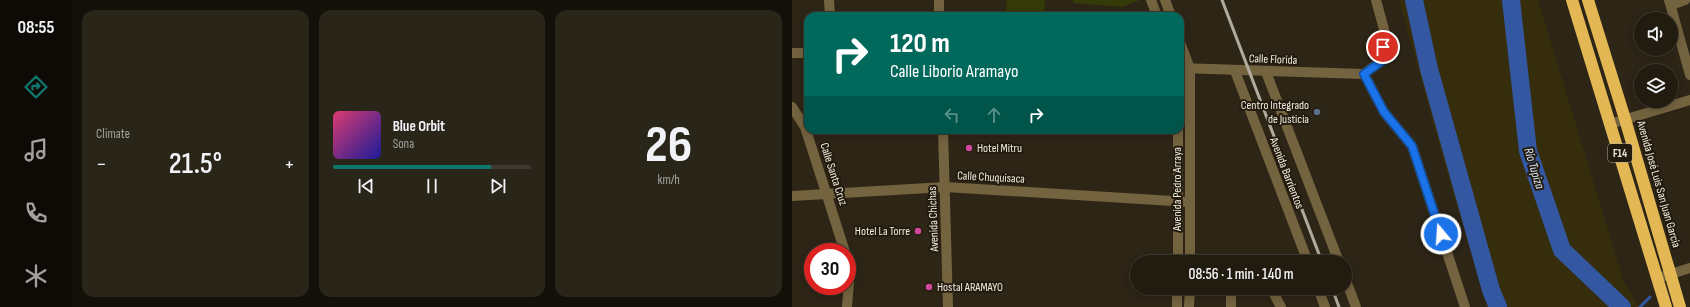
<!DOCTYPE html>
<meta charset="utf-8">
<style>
:root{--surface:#221c10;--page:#2a2519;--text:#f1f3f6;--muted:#a2a19f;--line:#3f3a30;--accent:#0f766e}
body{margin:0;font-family:"Sofia Sans Condensed",sans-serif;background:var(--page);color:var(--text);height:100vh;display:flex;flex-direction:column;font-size:15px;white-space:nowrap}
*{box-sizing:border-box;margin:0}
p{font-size:13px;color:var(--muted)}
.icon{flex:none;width:22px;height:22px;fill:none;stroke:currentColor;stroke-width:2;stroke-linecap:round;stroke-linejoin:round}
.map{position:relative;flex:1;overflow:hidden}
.details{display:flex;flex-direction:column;gap:10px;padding:10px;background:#130f09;width:720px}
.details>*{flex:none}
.banner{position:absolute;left:12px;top:12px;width:380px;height:122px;border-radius:12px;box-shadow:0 2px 10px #0003,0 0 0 1px var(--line);background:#00695c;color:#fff;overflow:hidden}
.tools{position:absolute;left:842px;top:12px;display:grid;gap:8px}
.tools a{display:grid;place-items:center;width:44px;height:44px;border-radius:50%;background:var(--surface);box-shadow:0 2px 10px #0003,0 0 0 1px var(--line);font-size:20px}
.speed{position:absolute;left:12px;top:243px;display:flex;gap:8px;font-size:20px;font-weight:700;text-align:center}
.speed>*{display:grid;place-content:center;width:52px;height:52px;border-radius:50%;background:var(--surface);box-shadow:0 2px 10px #0003,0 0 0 1px var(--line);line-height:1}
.speed .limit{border:6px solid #d22;background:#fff;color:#111}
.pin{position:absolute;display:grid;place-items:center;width:34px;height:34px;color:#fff;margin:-17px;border:2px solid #fff;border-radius:50%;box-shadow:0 1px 4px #0007}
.me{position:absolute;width:44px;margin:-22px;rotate:342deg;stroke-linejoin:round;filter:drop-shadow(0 0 3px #0008)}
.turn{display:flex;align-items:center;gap:14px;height:84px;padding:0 20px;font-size:18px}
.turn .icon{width:52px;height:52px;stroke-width:2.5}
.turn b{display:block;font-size:28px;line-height:34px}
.lanes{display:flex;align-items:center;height:38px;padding:0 20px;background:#0003;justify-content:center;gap:20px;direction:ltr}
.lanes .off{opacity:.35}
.big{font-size:30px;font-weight:600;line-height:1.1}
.details .card{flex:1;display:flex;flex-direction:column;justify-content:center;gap:6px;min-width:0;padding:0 14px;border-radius:12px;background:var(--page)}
.details .dial{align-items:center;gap:0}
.dial b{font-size:52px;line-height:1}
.song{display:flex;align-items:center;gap:12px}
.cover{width:48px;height:48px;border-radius:6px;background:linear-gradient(135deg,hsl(340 70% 55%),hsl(240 70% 35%))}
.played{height:4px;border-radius:2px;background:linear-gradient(90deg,var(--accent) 80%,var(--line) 80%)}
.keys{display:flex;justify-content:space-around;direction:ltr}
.heat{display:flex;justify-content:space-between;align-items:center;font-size:22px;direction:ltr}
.details .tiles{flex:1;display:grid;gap:10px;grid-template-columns:repeat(3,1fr)}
.trip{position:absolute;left:338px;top:255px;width:222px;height:40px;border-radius:20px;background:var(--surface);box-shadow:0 2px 10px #0003,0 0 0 1px var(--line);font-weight:600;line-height:40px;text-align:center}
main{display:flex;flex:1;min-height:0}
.tabs{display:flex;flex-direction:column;width:72px;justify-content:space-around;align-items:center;background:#0e0b06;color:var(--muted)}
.tabs .icon{width:28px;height:28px}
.tabs .selected{color:var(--accent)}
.tabs b{font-size:18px;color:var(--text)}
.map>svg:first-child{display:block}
</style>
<main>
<nav class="tabs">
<b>08:55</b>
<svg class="icon selected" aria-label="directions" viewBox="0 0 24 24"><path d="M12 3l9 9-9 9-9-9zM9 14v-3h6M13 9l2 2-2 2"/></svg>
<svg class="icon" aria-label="music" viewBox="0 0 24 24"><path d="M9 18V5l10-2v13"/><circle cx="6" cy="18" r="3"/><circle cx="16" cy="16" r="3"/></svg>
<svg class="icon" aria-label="phone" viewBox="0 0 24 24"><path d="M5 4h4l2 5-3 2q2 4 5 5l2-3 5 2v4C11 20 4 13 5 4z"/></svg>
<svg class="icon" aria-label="climate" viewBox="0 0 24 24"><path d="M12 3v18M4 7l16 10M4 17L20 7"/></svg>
</nav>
<section class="details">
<div class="tiles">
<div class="card"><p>Climate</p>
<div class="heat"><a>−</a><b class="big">21.5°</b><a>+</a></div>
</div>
<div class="card">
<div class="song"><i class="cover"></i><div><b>Blue Orbit</b><p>Sona</p></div></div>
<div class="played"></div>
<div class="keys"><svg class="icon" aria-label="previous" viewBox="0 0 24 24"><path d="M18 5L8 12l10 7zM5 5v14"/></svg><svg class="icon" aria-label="pause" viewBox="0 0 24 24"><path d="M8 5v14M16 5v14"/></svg><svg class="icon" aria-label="next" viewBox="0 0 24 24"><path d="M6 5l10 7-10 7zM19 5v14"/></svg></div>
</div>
<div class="card dial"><b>26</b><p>km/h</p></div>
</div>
</section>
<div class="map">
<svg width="898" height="307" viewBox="0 0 898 307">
<rect width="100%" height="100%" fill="#2d2516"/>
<g fill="#343a08">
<path d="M215 0H253L252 16H213Z"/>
<path d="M281 0H348L330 7 281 3Z"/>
</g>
<path fill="#352d0c" d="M607 0H746L832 282 847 307H695L649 153Z"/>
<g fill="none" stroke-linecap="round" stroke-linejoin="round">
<path stroke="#3457a2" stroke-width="3" d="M848 307 858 297"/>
<g stroke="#3457a2" stroke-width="18">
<path d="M622 0 637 69 699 290 706 307"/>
<path d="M719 0 736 151 770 250 830 307"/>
</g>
<g stroke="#74633f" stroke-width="10">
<path d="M37 0 38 16"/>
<path d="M147 0V16"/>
<path d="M359 0 365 16"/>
<path d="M373 0 379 16"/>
<path d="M584 0 593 33 589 61 572 74 592 112 620 146 673 307"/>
<path d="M877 0 898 75"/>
<path d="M879 5 893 0"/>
<path d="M388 42 398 69V262"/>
<path d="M0 53H16"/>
<path d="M388 68 572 74"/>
<path d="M443 71 516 262"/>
<path d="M474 72 547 262"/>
<path d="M0 107 13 127 53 252"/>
<path d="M818 124 898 100"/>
<path d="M151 130 156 307"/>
<path d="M0 196 153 187 397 202"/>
<path d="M386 262V130"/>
<path d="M553 278 564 307"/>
<path d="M866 278 898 268"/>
<path d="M417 288 471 289 481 292 489 307"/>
<path d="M526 288 533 307"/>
<path d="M439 289V307"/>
<path d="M55 307 58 269 55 260"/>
<path d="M385 307V288"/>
<path d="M397 307 398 288"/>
</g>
<g stroke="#e3b854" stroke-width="12">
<path d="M780 0 874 307"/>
<path d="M796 0 833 119 888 307"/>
</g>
<g stroke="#b1ab9f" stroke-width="3">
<path d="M430 0 530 262"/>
<path d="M540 288 547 307"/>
</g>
</g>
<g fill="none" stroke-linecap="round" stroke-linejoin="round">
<g stroke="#114b97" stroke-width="10">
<path id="route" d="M591 47 590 61 572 74 592 112 620 146 649 234"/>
</g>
<use href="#route" stroke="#1a73e8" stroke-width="7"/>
</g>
<circle fill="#5c6f8a" stroke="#231b0d" stroke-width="1.5" cx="525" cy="112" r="4"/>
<g fill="#d1479c" stroke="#231b0d" stroke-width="1.5">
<circle cx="177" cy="148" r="4"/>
<circle cx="126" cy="231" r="4"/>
<circle cx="137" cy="287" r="4"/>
</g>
<g text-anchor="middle" stroke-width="4" stroke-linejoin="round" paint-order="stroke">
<rect fill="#231b0d" stroke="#b2ada1" stroke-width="1" x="816" y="144" width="24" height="18" rx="3"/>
<g font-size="11" font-weight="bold" fill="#f0ebe1">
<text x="828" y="157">F14</text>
</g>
<g font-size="12" fill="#f0ebe1" stroke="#231b0d">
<text transform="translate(481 59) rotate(2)" y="4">Calle Florida</text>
<text transform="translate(495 173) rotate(69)" y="4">Avenida Barrientos</text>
<text transform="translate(42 174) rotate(72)" y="4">Calle Santa Cruz</text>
<text transform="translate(199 177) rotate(3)" y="4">Calle Chuquisaca</text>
<text transform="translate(867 184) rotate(74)" y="4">Avenida José Luis San Juan García</text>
<text transform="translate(385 189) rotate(-90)" y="4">Avenida Pedro Arraya</text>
<text transform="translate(141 219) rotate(-92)" y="4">Avenida Chichas</text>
</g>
<g font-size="12" fill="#f0ebe1" stroke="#231b0d" text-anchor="end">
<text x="517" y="109">Centro Integrado<tspan x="517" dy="14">de Justicia</tspan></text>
<text x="185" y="152" text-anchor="start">Hotel Mitru</text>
<text x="118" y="235">Hotel La Torre</text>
<text x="145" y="291" text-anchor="start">Hostal ARAMAYO</text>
</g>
<g font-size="13" font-style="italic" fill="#d8e4f9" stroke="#231b0d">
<text transform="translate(743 168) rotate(73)" y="5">Río Tupiza</text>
</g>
</g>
</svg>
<div class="tools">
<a><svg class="icon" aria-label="sound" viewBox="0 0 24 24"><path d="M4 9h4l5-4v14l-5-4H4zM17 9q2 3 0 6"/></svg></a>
<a><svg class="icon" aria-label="layers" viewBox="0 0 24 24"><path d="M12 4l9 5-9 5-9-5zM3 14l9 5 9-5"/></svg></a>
</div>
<div class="speed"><div class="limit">30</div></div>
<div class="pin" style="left:591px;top:47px;background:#d93025"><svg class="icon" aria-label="arrive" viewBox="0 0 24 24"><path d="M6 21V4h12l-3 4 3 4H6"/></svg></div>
<svg class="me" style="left:649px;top:234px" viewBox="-20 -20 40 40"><circle r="17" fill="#1a73e8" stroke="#fff" stroke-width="3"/><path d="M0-11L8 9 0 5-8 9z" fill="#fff"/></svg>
<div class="trip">08:56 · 1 min · 140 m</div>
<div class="banner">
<div class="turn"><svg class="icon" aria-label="right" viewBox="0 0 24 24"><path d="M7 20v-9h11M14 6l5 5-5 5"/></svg><div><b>120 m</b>Calle Liborio Aramayo</div></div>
<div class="lanes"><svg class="icon off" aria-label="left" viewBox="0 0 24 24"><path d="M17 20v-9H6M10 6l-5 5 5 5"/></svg><svg class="icon off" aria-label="ahead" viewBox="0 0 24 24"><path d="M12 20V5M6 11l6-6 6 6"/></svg><svg class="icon" aria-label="right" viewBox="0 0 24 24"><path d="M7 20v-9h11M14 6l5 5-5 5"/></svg></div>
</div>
</div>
</main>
